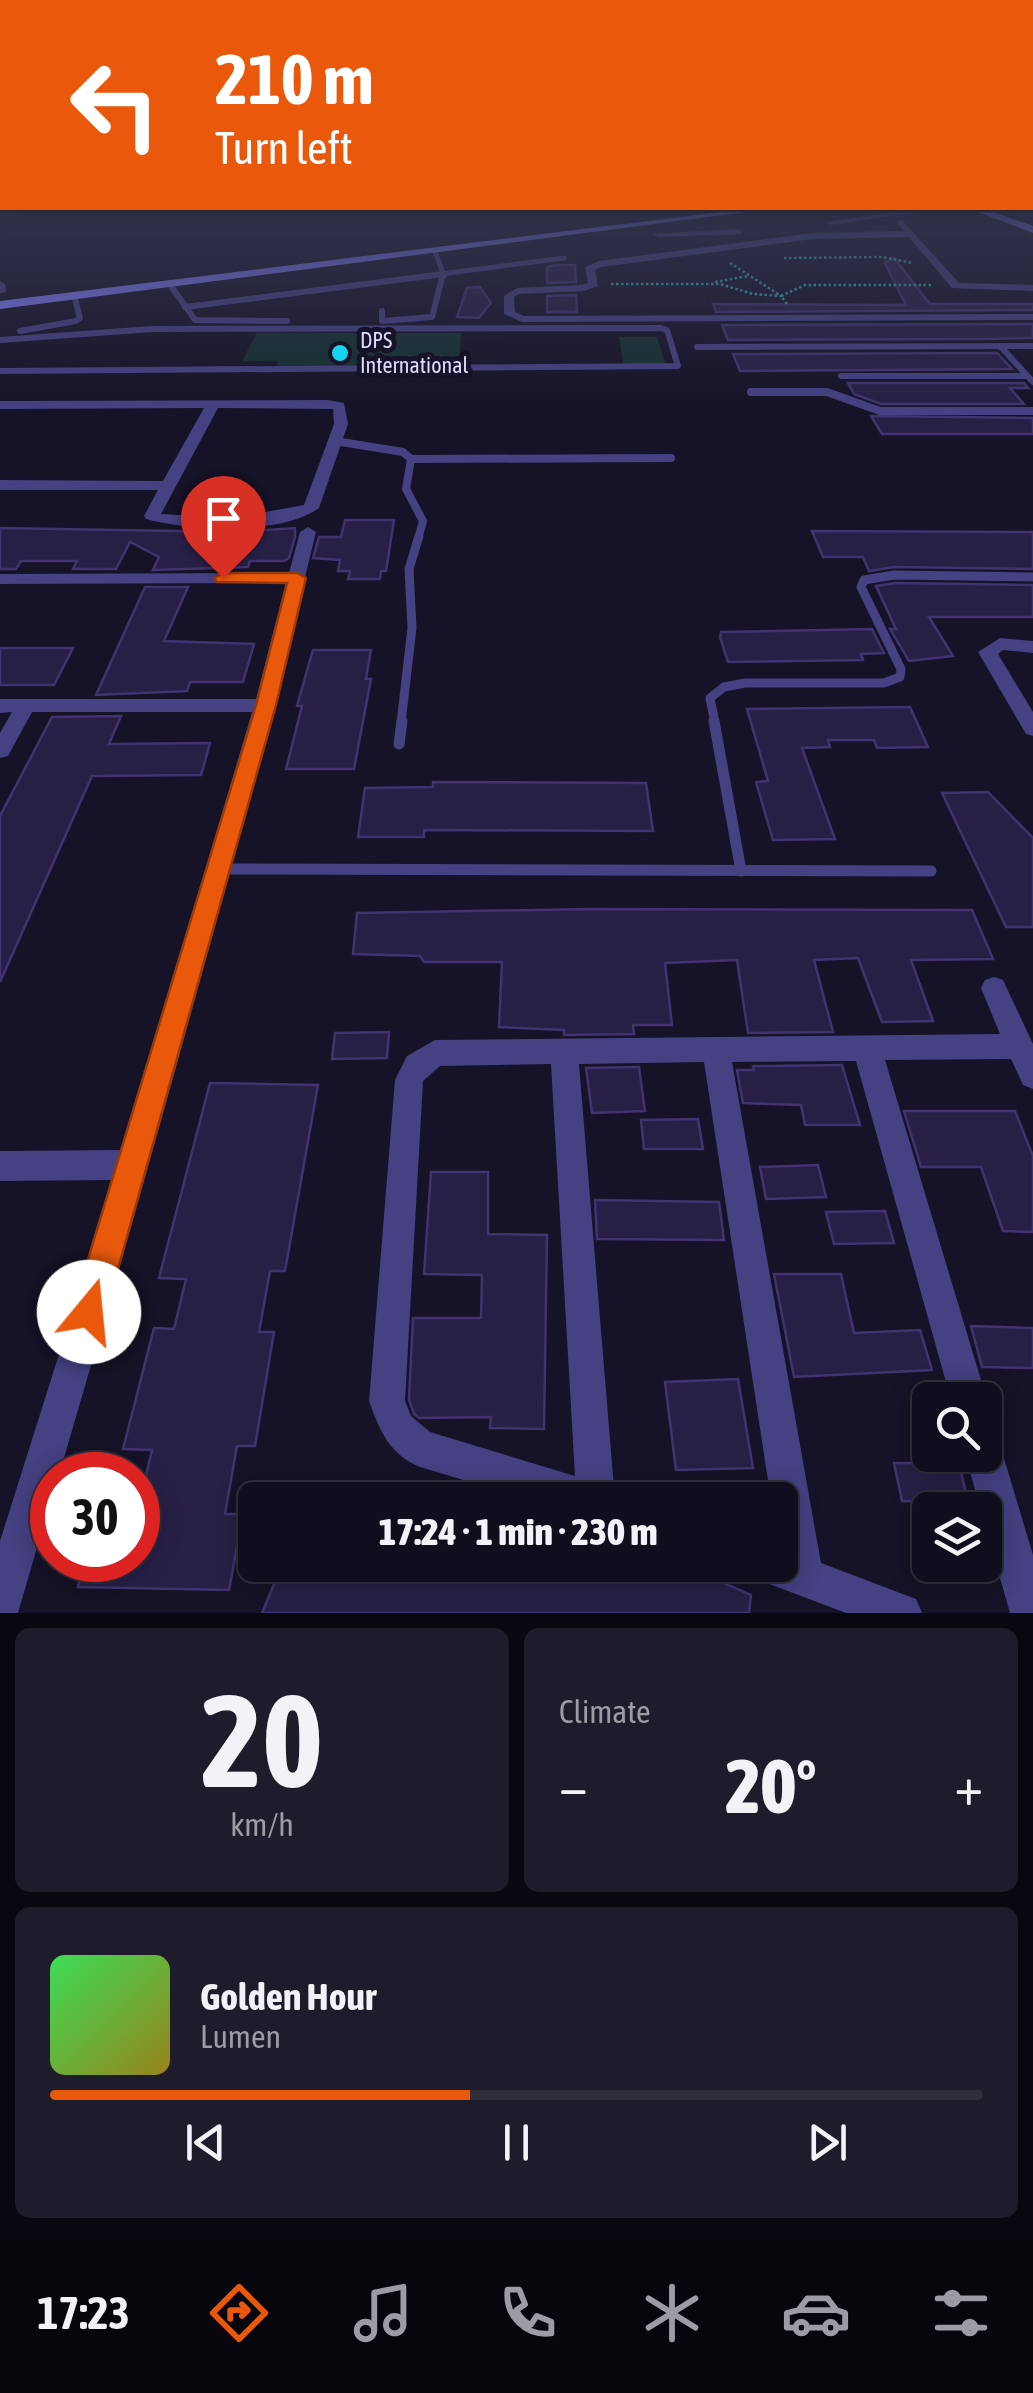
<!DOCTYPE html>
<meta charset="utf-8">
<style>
:root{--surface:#100e1d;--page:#1e1c2a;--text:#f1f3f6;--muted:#9c9ca4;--line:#302e3b;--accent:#ea580c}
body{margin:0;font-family:"Asap Condensed",sans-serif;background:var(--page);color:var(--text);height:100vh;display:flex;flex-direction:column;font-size:38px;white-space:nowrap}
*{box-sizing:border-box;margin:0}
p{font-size:32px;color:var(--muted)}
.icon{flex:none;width:55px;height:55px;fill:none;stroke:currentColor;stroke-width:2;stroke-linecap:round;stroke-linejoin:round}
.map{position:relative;height:1613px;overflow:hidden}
.details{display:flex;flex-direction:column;gap:15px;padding:15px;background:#090810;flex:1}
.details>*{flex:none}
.banner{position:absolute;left:0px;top:0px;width:1035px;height:210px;box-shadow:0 5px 25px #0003,0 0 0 2px var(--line);background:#ea580c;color:#fff;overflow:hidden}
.fabs{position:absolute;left:912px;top:1382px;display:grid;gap:20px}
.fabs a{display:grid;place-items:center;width:90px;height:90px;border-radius:15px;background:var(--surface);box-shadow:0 5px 25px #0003,0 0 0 2px var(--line);font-size:50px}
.speed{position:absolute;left:30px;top:1452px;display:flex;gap:20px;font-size:50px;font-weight:700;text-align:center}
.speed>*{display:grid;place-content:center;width:130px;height:130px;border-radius:50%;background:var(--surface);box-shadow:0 5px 25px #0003,0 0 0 2px var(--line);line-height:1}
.speed .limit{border:15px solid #d22;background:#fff;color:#111}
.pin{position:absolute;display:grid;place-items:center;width:85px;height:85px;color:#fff;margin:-102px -42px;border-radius:50% 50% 50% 0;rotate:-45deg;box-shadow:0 0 10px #0007}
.pin .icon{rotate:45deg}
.me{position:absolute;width:110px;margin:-55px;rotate:17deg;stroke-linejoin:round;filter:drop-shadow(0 0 8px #0008)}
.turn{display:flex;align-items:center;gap:35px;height:210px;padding:0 50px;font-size:45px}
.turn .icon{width:130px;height:130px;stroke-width:2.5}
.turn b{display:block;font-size:70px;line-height:85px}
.big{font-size:75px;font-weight:800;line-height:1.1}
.details .card{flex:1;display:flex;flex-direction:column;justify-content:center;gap:15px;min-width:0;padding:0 35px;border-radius:15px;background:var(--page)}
.details .dial{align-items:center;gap:0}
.dial b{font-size:130px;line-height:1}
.song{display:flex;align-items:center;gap:30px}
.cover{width:120px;height:120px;border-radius:15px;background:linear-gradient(135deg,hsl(130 70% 55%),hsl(50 70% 35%))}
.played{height:10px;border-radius:5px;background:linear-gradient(90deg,var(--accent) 45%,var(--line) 45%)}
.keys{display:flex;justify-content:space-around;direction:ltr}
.heat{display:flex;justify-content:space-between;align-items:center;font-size:55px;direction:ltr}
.details .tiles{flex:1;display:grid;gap:15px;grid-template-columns:1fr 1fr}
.card:last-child{grid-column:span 2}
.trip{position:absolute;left:238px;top:1482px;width:560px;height:100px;border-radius:15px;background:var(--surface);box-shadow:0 5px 25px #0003,0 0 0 2px var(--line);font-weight:800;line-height:100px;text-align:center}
.tab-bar{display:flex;height:160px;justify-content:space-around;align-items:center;background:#06060c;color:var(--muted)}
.tab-bar .icon{width:70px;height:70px}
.tab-bar .selected{color:var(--accent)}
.tab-bar b{font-size:45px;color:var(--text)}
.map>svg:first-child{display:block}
</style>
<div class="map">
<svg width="1033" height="1613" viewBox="0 0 1033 1613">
<rect width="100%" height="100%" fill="#161227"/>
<g fill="#153030">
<path d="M257 333H461L459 364 276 368 278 361H242Z"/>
<path d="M619 337H657L666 366 624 367Z"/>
</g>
<g fill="#281f46" stroke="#413370" stroke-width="2.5">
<path d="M894 258 930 304H1033V310L716 312 713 304 906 305 885 263Z"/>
<path d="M556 265H575L576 282 547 283V267Z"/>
<path d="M480 287 491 303 479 318 457 317 467 288Z"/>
<path d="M576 295 577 312H547V296Z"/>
<path d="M1033 324V338L986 339 728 340 722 325Z"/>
<path d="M997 353 1012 369 740 371 733 354Z"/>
<path d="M848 383H1024L1028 388H1010L1024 404H881L854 394Z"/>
<path d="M871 416 1033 418V434H882Z"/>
<path d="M345 520H394L386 571H381L380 579H348L350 571H338L340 560 313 558 319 537H341Z"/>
<path d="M0 528 235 532 295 528V537L289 558 284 561H250L248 567 153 570 159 557 130 542 116 569H73L77 561H21L16 569H0Z"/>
<path d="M812 531 1033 532V569L894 567 869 571 863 557H823Z"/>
<path d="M895 583 1033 585V617H929L953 656 909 661 890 629H896L876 586Z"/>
<path d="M145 587H188L164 641 254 644 243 682H190L187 691 96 695Z"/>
<path d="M872 629 884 653 861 654 863 660 728 662 720 637 721 632Z"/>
<path d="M0 648H73L54 685H0Z"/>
<path d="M313 650H371L366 679H371L354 769H286L302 706H297Z"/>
<path d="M910 707 928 747 877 748 874 740H828L830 747 802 748 835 839 773 840 756 782 768 781 747 709Z"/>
<path d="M121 716 109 744 210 743 201 775 92 776 0 982V816L52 717Z"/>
<path d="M433 782 646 783 653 831 424 830V837H358L365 788 433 787Z"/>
<path d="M988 792 1033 838V927H1006L942 793Z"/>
<path d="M590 909 972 910 993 959 911 960 933 1021 882 1022 858 958 814 960 833 1032 748 1033 737 960 665 963 672 1025H633L634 1034 564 1035V1030L499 1027 502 962H424L420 956 353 954 357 913Z"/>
<path d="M389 1032 387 1058 332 1059 335 1033Z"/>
<path d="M842 1065 860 1125H805L801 1105 743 1103 737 1070H754L753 1066Z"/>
<path d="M639 1067 645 1111 592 1113 586 1068Z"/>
<path d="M210 1083 318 1085 285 1271H270L259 1332H274L255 1446H237L225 1514H243L229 1590 78 1587 85 1560H138V1510L152 1450 123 1449 154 1328 174 1329 186 1279 159 1278Z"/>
<path d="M904 1111H1015L1033 1156V1232L1003 1231 981 1167H921Z"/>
<path d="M698 1119 703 1149H644L641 1120Z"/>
<path d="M818 1165 826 1197 766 1199 760 1167Z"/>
<path d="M431 1172H488V1234L547 1235 544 1429 490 1428 491 1417 419 1418 414 1414 409 1400 413 1318H481L482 1275 424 1274Z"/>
<path d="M595 1200 719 1202 724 1240 597 1239Z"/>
<path d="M885 1211 894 1243 834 1244 826 1212Z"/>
<path d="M774 1274H841L854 1333 920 1330 932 1370 794 1377Z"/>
<path d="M971 1326 1033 1328V1368L982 1367Z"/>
<path d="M738 1379 753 1468 676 1470 665 1382Z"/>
<path d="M894 1463H959L968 1502 902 1501Z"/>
<path d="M282 1565H684L751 1595 749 1613H262Z"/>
</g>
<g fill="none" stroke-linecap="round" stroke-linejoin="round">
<g stroke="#3ab0ab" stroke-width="2.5" stroke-dasharray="2.5 2.5" stroke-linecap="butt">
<path d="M784 258 883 257 912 263"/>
<path d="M730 263 781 296"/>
<path d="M715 282 748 276"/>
<path d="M611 284H720L753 294 781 296"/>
<path d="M787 304 781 296 805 285H933"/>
</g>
<g stroke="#454182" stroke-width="5">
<path d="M435 251 444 276"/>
<path d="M425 276 564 258"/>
</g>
<g stroke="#454182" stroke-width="6">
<path d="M169 283 195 320 287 321"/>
<path d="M185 307 444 274"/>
<path d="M382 311V321L432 317 443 274"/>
<path d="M20 331 76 321 80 318 74 295"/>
<path d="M0 340 152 329 661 328 667 330 678 366 0 371"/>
<path d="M1000 346 1033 382"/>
<path d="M697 347 1033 346"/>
<path d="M841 376H1027"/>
<path d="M751 392H828"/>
</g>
<g stroke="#454182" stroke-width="8">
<path d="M751 392H827L880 411H1033"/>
<path d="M335 441 403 452 411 459 406 489 423 521 418 539"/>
<path d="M411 459 671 458"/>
</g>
<g stroke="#454182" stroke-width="9">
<path d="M401 723 412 628 409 569 419 536"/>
<path d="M715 723 710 698 724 687 745 683H884L900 677 901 669 861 587 864 580 894 575 1033 577"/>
</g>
<g stroke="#454182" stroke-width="11">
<path d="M714 721 741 871"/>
<path d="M399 744 402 721"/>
<path d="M219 869 931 871"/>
</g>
<g fill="#454182" fill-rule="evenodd">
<path d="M926 208H947L830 225 825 222Z"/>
<path d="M901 219 959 283 1033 285V291L952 288 909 237 813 239 601 267 595 270 598 286 584 291 519 294 514 297 515 312 524 316 1033 314V320L522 322 504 314V296L517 288 582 285 588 283 585 267 599 261 813 233 904 231 896 222Z"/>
<path d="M739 229 742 234 658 237 653 234Z"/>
<path d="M0 281 5 284 6 292 0 293Z"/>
<path d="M328 400 344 403 348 424 319 508C283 535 189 531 146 519L144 516 158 490H0V480L163 481 204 408 0 409V401ZM218 408 333 409 334 424 304 505 232 518 161 514Z"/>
<path d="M308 527 316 532C240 847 151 1162 59 1475H52V1496L20 1606 18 1613H0V1541L114 1180 0 1181V1151L123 1150 252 712H32L8 756 0 758V733L12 712 0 713V699H256L286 583 0 584V574L289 573 300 532Z"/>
<path d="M1000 638 1033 641V653L1003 650 998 654 1033 712V736L1026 734 978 652Z"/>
<path d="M994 977 1003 980 1033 1044V1089L1023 1085 1011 1059 885 1060 987 1400 985 1405V1400H951L856 1061 732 1062 821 1563 916 1599 922 1613H846L756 1579 750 1565H780V1500H771L704 1062 579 1064 615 1500H530L420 1467C389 1454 380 1431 369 1401L395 1080 407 1056 435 1040 1000 1034 981 988 985 980ZM551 1064 575 1476 430 1432 411 1416 405 1401 423 1081 440 1066Z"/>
<path d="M985 1437 997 1442 1003 1455 1033 1555V1613H1010L985 1525V1510H981L965 1455H985Z"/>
</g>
<g fill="#7f7af4" fill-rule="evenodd">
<path d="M753 208H778L0 309V301Z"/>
<path d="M968 208H981L1033 226V233Z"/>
</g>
</g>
<linearGradient id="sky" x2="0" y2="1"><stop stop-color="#0c0a15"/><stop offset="0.45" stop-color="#363952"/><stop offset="1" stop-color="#363952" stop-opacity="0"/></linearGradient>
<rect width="1033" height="408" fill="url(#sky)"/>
<path fill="#ea580c" stroke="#983908" stroke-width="2.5" d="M223 573H297L306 578 276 705 106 1312 101 1324 89 1329 77 1324 72 1312 256 705 287 583 217 582 214 578Z"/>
<circle fill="#17d2ec" stroke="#161227" stroke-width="4" cx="340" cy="353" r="10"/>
<g text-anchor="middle" stroke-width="10" stroke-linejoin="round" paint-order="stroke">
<g font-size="22" fill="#dfdbfc" stroke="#161227" text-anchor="start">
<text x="360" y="348">DPS<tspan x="360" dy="25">International</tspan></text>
</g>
</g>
</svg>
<div class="fabs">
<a><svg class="icon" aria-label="search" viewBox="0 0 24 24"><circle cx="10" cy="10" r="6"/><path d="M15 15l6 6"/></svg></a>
<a><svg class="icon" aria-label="layers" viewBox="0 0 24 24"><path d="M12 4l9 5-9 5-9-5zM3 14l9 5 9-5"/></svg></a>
</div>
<div class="speed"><div class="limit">30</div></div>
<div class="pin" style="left:223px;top:578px;background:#d93025"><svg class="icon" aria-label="arrive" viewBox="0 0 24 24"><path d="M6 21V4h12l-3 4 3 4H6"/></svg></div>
<svg class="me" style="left:89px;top:1312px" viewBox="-20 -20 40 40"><circle r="19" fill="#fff"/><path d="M0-13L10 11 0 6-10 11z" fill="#ea580c"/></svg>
<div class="trip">17:24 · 1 min · 230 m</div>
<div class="banner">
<div class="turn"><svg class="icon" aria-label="left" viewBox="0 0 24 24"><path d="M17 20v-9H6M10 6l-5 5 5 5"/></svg><div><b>210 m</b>Turn left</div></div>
</div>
</div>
<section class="details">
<div class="tiles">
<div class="card dial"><b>20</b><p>km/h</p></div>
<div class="card"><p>Climate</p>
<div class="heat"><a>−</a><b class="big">20°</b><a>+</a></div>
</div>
<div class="card">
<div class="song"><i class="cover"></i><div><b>Golden Hour</b><p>Lumen</p></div></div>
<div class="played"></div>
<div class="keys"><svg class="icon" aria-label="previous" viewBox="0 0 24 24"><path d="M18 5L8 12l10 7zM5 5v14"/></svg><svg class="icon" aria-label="pause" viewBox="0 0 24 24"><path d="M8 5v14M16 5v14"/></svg><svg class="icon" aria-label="next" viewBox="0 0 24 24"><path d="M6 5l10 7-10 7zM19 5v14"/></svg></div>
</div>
</div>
</section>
<nav class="tab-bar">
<b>17:23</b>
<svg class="icon selected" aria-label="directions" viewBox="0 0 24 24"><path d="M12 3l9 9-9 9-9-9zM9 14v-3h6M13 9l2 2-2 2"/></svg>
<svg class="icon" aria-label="music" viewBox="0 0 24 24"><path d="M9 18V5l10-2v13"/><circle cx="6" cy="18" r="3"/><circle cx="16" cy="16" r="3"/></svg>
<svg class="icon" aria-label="phone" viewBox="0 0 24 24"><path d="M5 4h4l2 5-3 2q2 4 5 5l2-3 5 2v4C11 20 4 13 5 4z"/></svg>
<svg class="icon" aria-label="climate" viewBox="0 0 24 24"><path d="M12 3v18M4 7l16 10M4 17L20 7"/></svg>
<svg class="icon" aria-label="car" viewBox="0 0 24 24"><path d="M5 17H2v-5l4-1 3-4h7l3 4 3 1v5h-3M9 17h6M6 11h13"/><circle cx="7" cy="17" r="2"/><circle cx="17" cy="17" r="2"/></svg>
<svg class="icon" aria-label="filters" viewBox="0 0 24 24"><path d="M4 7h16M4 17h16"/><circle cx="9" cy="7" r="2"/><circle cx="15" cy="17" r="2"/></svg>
</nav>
